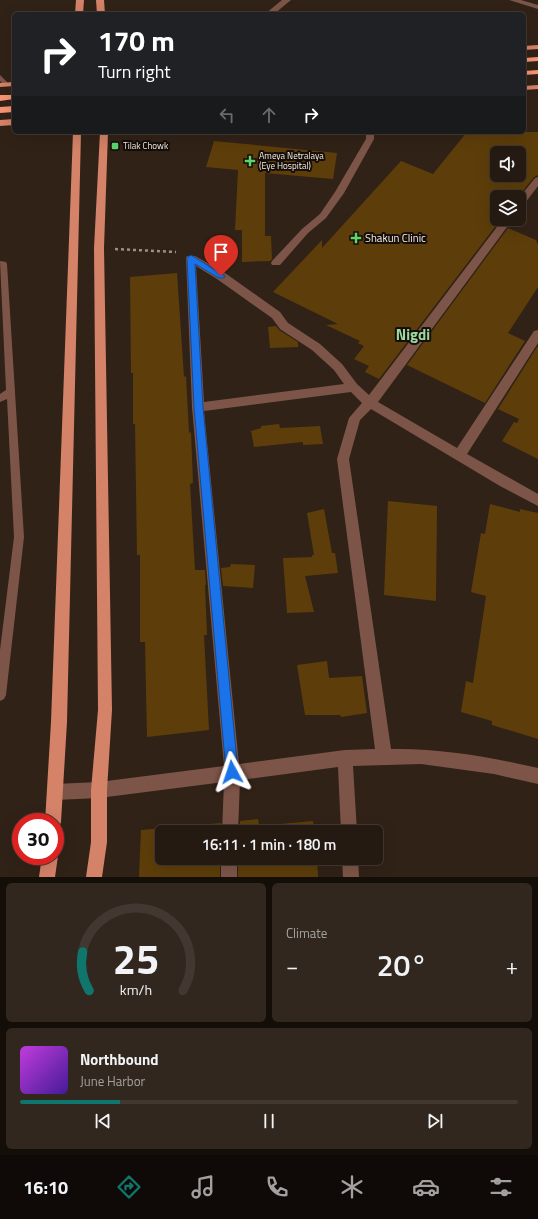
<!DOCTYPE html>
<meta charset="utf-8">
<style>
:root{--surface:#251a11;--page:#31271f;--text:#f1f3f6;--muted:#a3a19f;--line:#423831;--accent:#0f766e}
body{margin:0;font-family:"Titillium Web",sans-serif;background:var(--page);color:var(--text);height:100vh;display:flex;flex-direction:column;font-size:15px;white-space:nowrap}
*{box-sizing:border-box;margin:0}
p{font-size:13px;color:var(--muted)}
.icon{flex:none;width:22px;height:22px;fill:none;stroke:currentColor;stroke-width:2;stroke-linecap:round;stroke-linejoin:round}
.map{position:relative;height:877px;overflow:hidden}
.sheet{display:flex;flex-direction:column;gap:6px;padding:6px;background:#140e09;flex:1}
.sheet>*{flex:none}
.hud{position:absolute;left:12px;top:12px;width:514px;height:122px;border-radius:6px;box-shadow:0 4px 16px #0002,0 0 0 1px var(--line);background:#202124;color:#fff;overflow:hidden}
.tools{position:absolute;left:490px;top:146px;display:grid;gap:8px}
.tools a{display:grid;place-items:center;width:36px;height:36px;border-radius:6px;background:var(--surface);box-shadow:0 4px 16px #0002,0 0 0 1px var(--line);font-size:20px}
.speed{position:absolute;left:12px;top:813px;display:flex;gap:8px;font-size:20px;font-weight:700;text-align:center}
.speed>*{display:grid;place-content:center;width:52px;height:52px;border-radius:50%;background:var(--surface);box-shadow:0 4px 16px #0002,0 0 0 1px var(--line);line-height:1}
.speed .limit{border:6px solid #d22;background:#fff;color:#111}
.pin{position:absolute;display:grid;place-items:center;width:34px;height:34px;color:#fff;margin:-41px -17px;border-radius:50% 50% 50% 0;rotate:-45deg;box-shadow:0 0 4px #0007}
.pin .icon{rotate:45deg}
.me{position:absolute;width:44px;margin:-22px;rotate:355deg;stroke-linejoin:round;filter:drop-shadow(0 0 3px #0008)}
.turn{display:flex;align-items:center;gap:14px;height:84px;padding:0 20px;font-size:18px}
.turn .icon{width:52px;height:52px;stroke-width:2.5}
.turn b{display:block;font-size:28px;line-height:34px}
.lanes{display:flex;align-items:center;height:38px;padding:0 20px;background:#0003;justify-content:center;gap:20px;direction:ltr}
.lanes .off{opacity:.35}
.big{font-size:30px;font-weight:600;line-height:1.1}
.sheet .tile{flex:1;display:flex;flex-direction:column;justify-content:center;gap:6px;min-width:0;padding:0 14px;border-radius:6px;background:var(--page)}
.sheet .dial{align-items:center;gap:0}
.dial svg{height:104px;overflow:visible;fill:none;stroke:var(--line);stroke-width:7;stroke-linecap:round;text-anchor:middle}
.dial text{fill:var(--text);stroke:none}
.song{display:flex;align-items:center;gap:12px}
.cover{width:48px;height:48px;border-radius:6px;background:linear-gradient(135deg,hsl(290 70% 55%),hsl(260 70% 35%))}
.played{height:4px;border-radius:2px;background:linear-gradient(90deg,var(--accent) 20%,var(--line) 20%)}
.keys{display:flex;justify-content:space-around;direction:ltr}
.heat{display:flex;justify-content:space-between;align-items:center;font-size:22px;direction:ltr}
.sheet .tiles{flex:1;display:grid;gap:6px;grid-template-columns:1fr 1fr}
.tile:last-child{grid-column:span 2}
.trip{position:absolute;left:155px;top:825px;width:228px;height:40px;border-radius:6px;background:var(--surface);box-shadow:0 4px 16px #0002,0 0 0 1px var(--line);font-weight:600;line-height:40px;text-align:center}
.tab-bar{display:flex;height:64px;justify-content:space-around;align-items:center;background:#0f0a07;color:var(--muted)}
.tab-bar .icon{width:28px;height:28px}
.tab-bar .active{color:var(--accent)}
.tab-bar b{font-size:18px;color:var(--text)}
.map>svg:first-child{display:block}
</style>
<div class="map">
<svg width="538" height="877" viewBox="0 0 538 877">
<rect width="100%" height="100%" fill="#312217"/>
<g fill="#5d3e0a" fill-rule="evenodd">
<path d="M467 132H538V175L534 177 518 197H497V219H501L379 379 365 372 369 366 354 359 364 346 358 343 360 341 326 325 338 324 273 292 322 240V248L401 161 433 174ZM497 153H519V175H497Z"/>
<path d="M214 141 337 153 333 179 265 173V236H271L272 259 270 261 242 262V230H235L238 170 206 167Z"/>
<path d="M508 228 536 240 538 245V287L508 333 525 341 485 403 407 365Z"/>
<path d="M177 273 184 377 186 376 189 433 191 432 193 483 190 484 195 570H205L206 585H205L207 635H204L209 730 147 737 145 642H140V555H137L135 424H133V373H131L130 277Z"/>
<path d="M276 326 279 330 298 342V347L270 348 268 327Z"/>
<path d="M537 347H538V459L502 441 514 422 517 423 519 419 498 409Z"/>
<path d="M279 424 280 428 320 426 323 444 303 445V442L254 447 251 431 261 428V426Z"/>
<path d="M388 501 437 506 436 601 384 595Z"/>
<path d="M490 504 520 512V509L538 513V739L492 725V721L461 712 466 681 473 683 486 596 471 592 481 533 485 534Z"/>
<path d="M324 509 332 553H335L338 573 305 576 314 612 287 613 283 558 312 557V555H314L307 513Z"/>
<path d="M231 564 255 565 253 588 223 586 221 568 230 567Z"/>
<path d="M327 661 329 678 362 676 367 713 341 717 340 715H305L297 665Z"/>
<path d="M258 819 259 826 313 821 314 832H240V821Z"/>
<path d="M221 823V832H162V858H220V877H139L141 830Z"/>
<path d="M238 858H317L318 877H238Z"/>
</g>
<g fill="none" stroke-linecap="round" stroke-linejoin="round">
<path stroke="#9c8f85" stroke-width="2.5" stroke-dasharray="3 3" stroke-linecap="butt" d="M115 249 176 252"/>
<g fill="#7d5548" fill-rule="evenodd">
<path d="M0 75 9 84V86H5L0 81Z"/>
<path d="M0 261 6 262 7 264 24 537 6 695 4 699 0 701V650L14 537 7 399 0 402V394L6 390Z"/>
</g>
<g fill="#7d5548" fill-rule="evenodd">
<path d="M282 0H291L274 14H265Z"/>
<path d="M509 0H521L538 5V9Z"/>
<path d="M366 132H374V139L344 193 326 218 308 233 280 265H272L271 263 272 261 302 229 320 214 335 192 366 139Z"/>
<path d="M538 177V186L522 207 519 208V198L535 178Z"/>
<path d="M503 219H513L378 402 457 448 534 331 538 330V343L467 454 538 494V506L500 486 371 409 360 420 349 459 391 749C441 748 489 757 538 768V784L494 774 421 764 353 766 357 832H341L338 767 240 780 238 832H222L224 782 99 798 55 800 49 798 47 792 49 786 55 784 99 782 224 766 192 407 186 258 187 256H195L225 273 280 312 288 323 320 344 342 364 357 384 369 395ZM196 266 217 279 272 318 280 329 312 350 334 370 344 384 204 402ZM351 392 362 403 349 418 337 459 375 749 345 750 239 764 204 411Z"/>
<rect x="221" y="858" width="16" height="19"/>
<path d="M342 858H358L359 877H343Z"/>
</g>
<g fill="#d48268" fill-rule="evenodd">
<path d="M76 0H84L83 14H75Z"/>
<path d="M96 0H104L105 14H97Z"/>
<path d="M538 45V49L524 50V46Z"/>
<path d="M14 82V86L0 87V83Z"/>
<path d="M538 85V89L524 90V86Z"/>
<path d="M14 119V125L0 126V120Z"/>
<path d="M73 132H81L67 722 61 822 59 828 55 829V822H45L51 722Z"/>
<path d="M100 132H108L104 248 112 710 107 790V842L102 877H86L91 842V790L98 710 94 248Z"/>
<path d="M55 850 58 856 55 877H39L42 856H55Z"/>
</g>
<g fill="#f69375" fill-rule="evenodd">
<path d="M538 57V61L524 62V58Z"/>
<path d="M538 70V74L524 75V71Z"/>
<path d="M0 95H14V99L0 101Z"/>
<path d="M14 106V112L0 113V107Z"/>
</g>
</g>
<path fill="#1a73e8" stroke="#114b97" d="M191 255 225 276 224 278H219L195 264 203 407 238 772 236 776 232 778 228 776 226 772 194 407 187 258Z"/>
<g fill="#5cd56d" stroke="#140d08" stroke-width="1.5">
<rect x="111" y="142" width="8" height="8" rx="2"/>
<path d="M248 155h4v4h4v4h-4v4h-4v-4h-4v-4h4z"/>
<path d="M354 232h4v4h4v4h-4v4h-4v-4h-4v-4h4z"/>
</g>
<g text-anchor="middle" stroke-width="4" stroke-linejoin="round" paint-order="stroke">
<g font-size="9" fill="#faefe7" stroke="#140d08" text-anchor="start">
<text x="123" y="149">Tilak Chowk</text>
<text x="259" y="159">Ameya Netralaya<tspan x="259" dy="10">(Eye Hospital)</tspan></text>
</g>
<g font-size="11" fill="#faefe7" stroke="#140d08" text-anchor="start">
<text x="365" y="242">Shakun Clinic</text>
</g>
<g font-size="15" font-weight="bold" fill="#9bd89f" stroke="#140d08">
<text x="413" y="340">Nigdi</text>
</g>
</g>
</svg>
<div class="tools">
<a><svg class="icon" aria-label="sound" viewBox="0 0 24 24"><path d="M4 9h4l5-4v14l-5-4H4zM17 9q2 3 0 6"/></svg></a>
<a><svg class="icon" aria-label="layers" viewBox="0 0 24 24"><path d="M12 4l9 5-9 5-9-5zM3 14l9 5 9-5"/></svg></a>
</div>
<div class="speed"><div class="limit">30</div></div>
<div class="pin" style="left:221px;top:276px;background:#d93025"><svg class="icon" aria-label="arrive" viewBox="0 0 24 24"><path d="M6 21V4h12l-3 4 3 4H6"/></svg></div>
<svg class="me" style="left:232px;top:772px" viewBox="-20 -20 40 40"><path d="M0-17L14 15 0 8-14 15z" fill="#1a73e8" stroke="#fff" stroke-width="4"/></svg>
<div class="trip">16:11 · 1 min · 180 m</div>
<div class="hud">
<div class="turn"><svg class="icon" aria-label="right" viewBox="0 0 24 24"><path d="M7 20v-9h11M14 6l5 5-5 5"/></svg><div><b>170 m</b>Turn right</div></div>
<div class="lanes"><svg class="icon off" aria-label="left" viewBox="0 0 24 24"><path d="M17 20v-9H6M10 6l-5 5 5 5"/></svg><svg class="icon off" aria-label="ahead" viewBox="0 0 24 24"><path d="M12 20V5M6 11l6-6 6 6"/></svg><svg class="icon" aria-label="right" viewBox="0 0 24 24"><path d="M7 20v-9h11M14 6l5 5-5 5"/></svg></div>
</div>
</div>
<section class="sheet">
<div class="tiles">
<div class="tile dial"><svg viewBox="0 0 100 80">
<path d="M14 69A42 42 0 1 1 86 69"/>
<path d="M14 69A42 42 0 0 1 9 39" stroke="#0f766e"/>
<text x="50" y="56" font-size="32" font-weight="700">25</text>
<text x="50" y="72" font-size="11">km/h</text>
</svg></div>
<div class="tile"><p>Climate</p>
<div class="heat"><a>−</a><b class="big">20°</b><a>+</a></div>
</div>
<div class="tile">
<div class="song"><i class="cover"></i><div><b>Northbound</b><p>June Harbor</p></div></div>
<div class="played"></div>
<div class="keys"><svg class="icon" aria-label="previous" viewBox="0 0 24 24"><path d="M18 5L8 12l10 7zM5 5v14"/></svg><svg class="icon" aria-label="pause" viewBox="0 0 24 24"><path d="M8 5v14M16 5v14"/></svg><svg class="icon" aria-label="next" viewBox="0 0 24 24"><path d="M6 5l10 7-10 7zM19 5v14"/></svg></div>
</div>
</div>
</section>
<nav class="tab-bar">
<b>16:10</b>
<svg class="icon active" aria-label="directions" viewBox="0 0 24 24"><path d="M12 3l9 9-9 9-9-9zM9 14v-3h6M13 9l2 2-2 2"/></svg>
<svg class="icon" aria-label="music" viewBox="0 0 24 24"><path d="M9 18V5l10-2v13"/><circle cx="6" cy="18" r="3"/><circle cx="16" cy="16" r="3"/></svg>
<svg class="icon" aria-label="phone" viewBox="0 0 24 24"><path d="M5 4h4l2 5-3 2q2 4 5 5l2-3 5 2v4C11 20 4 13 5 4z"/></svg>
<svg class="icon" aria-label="climate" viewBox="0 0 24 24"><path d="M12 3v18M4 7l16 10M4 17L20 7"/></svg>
<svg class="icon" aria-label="car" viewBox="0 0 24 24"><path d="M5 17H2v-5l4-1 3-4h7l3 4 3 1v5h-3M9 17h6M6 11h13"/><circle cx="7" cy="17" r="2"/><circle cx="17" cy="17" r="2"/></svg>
<svg class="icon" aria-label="filters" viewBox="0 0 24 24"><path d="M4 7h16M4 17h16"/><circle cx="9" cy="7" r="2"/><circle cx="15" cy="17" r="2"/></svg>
</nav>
